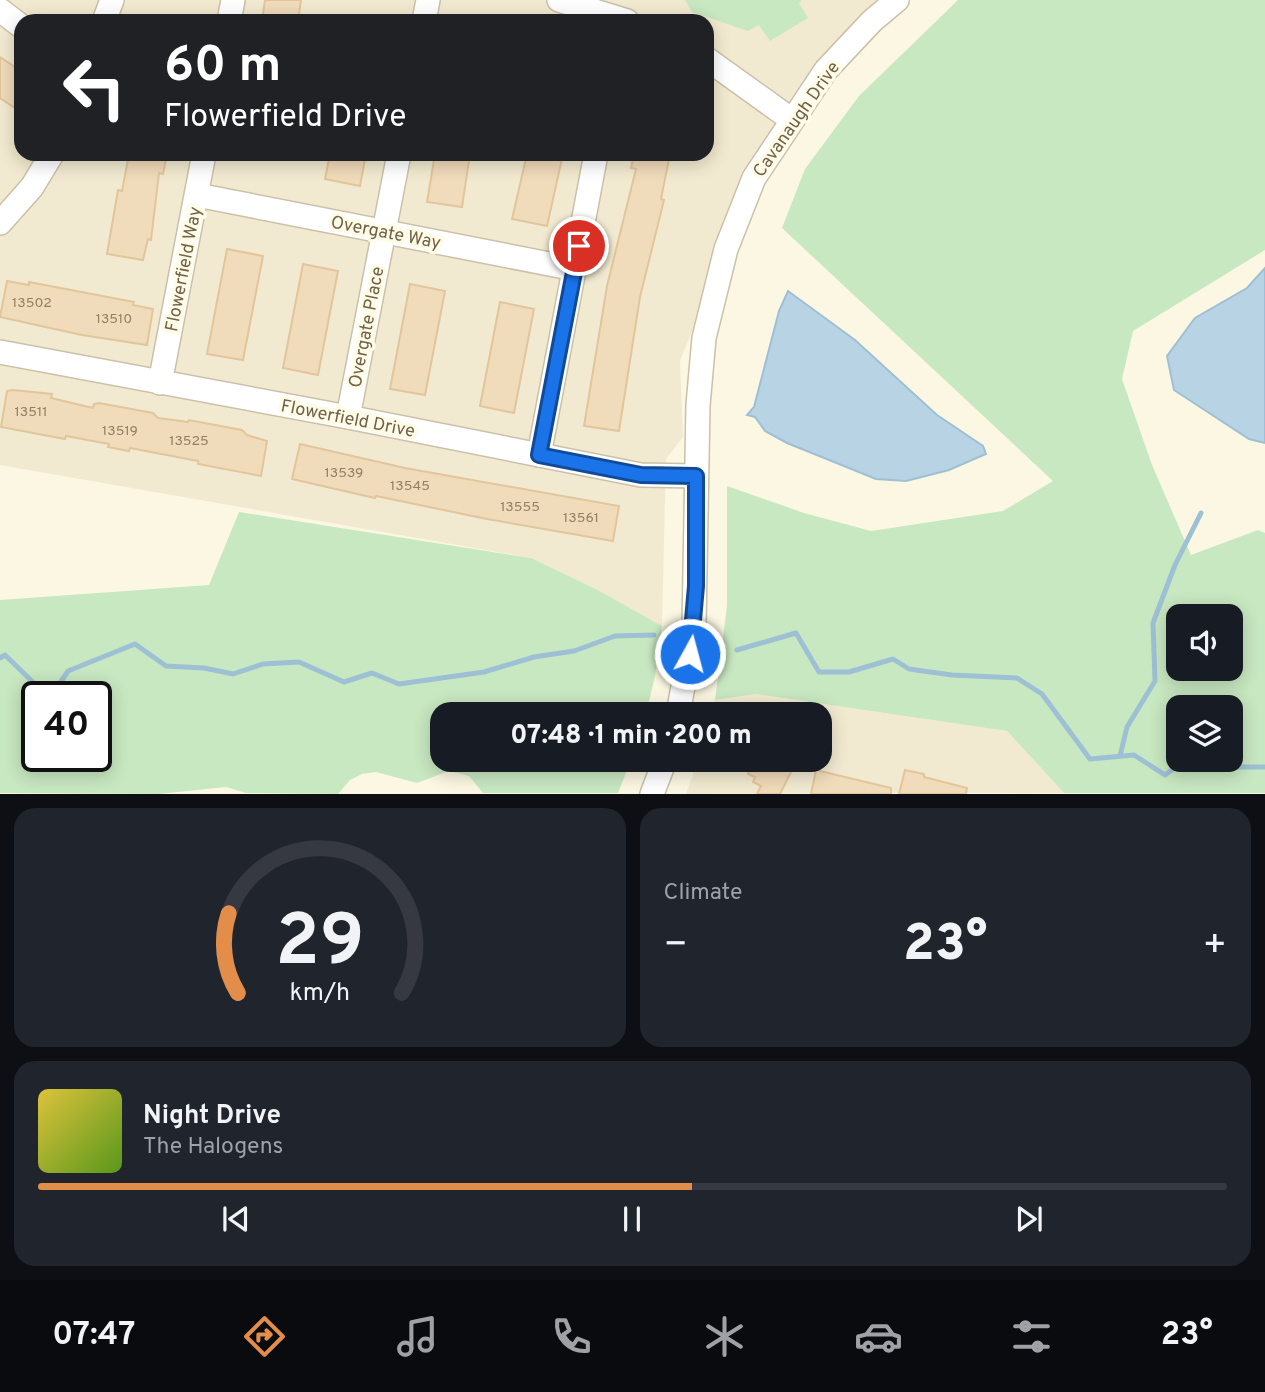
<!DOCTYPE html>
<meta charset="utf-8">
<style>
:root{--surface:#171b24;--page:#20242c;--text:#f1f3f6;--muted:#9ea1a6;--line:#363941;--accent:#e28e4a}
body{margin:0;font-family:Overpass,sans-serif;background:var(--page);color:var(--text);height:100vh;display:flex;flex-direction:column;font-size:26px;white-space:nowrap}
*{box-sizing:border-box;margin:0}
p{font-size:23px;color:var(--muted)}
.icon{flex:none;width:38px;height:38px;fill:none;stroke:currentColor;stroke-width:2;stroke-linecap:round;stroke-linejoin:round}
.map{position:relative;height:794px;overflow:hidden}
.drawer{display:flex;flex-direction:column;gap:14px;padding:14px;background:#0d0f14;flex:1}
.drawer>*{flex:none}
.hud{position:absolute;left:14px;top:14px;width:700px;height:147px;border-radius:21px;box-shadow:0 4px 18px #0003;background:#202124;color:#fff;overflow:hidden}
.fabs{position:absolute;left:1166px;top:604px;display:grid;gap:14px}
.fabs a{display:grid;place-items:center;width:77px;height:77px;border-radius:14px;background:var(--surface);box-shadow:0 4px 18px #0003;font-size:35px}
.speed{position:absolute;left:21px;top:681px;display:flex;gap:14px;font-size:35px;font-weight:700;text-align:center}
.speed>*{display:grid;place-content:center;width:91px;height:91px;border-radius:50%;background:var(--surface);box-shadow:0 4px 18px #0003;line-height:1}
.speed .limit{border:4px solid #111;border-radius:10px;background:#fff;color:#111}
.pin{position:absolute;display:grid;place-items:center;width:60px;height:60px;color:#fff;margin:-30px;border:4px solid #fff;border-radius:50%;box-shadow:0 2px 7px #0007}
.me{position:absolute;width:77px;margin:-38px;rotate:7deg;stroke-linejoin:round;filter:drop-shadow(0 0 5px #0008)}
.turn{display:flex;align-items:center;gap:24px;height:147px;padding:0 35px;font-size:32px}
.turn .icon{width:91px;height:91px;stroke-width:2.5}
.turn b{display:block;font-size:49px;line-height:60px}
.big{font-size:52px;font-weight:800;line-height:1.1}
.drawer .card{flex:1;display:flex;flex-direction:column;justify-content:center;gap:10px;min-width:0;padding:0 24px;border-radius:21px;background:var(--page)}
.drawer .dial{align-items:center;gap:0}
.dial svg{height:182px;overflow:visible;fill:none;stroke:var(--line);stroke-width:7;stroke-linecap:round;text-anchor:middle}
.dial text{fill:var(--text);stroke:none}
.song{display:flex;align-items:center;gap:21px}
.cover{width:84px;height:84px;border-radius:10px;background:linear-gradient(135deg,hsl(50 70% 55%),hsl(90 70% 35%))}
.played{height:7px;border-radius:4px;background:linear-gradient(90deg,var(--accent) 55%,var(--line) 55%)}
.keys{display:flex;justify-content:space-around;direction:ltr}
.heat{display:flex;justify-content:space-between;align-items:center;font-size:38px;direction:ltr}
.drawer .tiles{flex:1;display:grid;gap:14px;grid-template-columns:1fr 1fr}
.card:last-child{grid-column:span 2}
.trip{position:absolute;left:430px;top:702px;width:402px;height:70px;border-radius:21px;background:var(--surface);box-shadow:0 4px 18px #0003;font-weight:800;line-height:70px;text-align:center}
.tab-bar{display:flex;height:112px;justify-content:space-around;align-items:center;background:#090b0e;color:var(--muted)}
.tab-bar .icon{width:49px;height:49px}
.tab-bar .on{color:var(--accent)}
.tab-bar b{font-size:32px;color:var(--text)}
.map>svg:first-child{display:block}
</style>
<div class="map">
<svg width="1265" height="794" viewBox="0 0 1265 794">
<rect width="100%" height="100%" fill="#fbf7e2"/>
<g fill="#f2ead0" fill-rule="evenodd">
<path d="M0 0H897L872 21 754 178 680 361 683 437 666 459 662 626 598 590 531 558 0 465ZM21 21H707V154H21Z"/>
<path d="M756 694 1007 731 1064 793 686 794 698 760H821V714H711L715 700Z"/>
</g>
<g fill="#c8e8c1" fill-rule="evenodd">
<path d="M685 0H802L799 3 808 18 770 41 759 25 748 31 692 12Z"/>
<path d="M958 0H1265V250L1133 331 1122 379 1152 465 1191 555 1258 530 1265 533V793H1064L1007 731 756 694 715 700 727 606V486L804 513 871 531 1003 511 1053 481 782 228 805 169 859 96ZM1178 616H1230V668H1178ZM1178 707H1230V760H1178Z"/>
<path d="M239 512 531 558 598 590 662 626 655 676 646 714H443V760H631L618 793H483L469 776 449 771 417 783 376 772 362 774 350 780 338 794 246 793 226 787 158 794 0 793V600L209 585ZM96 696V756H37V696Z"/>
</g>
<g fill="#b7d3e4" stroke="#9ec0d5" stroke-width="2">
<path d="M1265 268V443L1249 439 1174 390 1167 356 1195 318 1247 288Z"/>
<path d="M788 291 855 340 937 415 983 446 986 454 949 470 906 481 876 479 787 443 765 431 755 417 747 415 754 407 779 311Z"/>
</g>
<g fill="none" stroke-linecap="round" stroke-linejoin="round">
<g stroke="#9ec0d5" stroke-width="5">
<path d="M737 650 796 633 819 672H849L893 659 909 669 952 675 1017 678 1042 694 1090 759 1134 755 1165 775 1176 767H1265"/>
<path d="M0 658 5 655 40 689 60 683 68 671 135 644 166 666 204 668 233 674 263 664 299 662 344 682 372 673 399 684 484 672 534 657 574 651 615 636 654 635"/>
<path d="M1120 756 1127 727 1155 681 1153 623 1175 565 1201 513"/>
</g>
</g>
<g fill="#f0dbba" stroke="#e2c69b" stroke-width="2">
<path d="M265 0H301L298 21H262Z"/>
<path d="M0 57 21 71V99L15 108 0 98Z"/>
<path d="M129 154H167L163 174 159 173 151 240 148 239 143 260 107 254 118 190 122 191Z"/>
<path d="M330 154H366L360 186 325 179Z"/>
<path d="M435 154H470L462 207 427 202Z"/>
<path d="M527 154H563L547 226 512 219Z"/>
<path d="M634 154H670L661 199 664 200 640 297 619 431 584 426 607 286 636 169 631 168Z"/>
<path d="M227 249 263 256 243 360 207 354Z"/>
<path d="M303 264 338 271 318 375 283 368Z"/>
<path d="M7 281 29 285V282L134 302 133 305 153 309 147 345 82 335 0 317Z"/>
<path d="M410 284 445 291 425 395 390 389Z"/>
<path d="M500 302 534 309 514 413 480 406Z"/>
<path d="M13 390 52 394 51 398 93 408 94 404 99 403 153 413 158 418 188 422 189 420 242 430 247 435 267 441 261 476 198 464V461L130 448 129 451 108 447 109 444 66 436 65 439 1 427 7 391Z"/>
<path d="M300 444 405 468 619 506 613 541 487 519 376 496 375 498 292 479Z"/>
<path d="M723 760H797L780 794H757L761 786 753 782 755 777 748 774 749 772Z"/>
<path d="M816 770 891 788V794H811Z"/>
<path d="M905 770 924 774V777L967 788 966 794H899Z"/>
</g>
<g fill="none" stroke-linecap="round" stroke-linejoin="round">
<g stroke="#cbc0a9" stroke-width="26">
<g id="minor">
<path d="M559 0 627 21"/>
<path d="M0 10 21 26"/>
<path d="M104 21 112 0"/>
<path d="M229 21 233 0"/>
<path d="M424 21 428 0"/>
<path d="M707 59 792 120"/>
<path d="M197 195 575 269"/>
<path d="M0 223 32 187 52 154"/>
<path d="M0 352 348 417 641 475 696 476"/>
<path d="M160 383 204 154"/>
<path d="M348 417 399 154"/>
<path d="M539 455 596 154"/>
<path d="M678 714 694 626 698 405 704 338 726 249 754 178 826 70 872 21 897 0"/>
<path d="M652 794 665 760"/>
</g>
</g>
<use href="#minor" stroke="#fff" stroke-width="23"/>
</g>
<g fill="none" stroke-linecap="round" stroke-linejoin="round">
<g stroke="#114b97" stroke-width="18">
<path id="route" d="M579 246 539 455 641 475 696 476V586L690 654"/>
</g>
<use href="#route" stroke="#1a73e8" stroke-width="12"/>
</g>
<g text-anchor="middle" stroke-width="7" stroke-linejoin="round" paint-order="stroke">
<g font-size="14" fill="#918065">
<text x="32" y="307">13502</text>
<text x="114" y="323">13510</text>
<text x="31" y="416">13511</text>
<text x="120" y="435">13519</text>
<text x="189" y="445">13525</text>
<text x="344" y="477">13539</text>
<text x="410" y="490">13545</text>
<text x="520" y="511">13555</text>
<text x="581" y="522">13561</text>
</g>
<g font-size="18" fill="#716149" stroke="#fefbe7">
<text transform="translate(796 119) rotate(-55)" y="6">Cavanaugh Drive</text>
<text transform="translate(386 232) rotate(11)" y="6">Overgate Way</text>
<text transform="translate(183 269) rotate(-79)" y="6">Flowerfield Way</text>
<text transform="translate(366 327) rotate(-79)" y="6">Overgate Place</text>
<text transform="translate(348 418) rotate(11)" y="6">Flowerfield Drive</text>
</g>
</g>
</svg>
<div class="fabs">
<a><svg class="icon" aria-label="sound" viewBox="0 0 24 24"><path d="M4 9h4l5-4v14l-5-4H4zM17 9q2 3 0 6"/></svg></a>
<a><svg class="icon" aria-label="layers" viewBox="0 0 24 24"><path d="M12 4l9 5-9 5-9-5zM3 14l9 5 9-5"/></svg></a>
</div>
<div class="speed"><div class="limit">40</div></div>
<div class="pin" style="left:579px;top:246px;background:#d93025"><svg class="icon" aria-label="arrive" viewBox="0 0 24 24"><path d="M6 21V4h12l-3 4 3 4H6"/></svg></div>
<svg class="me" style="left:690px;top:654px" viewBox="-20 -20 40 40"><circle r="17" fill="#1a73e8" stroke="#fff" stroke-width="3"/><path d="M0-11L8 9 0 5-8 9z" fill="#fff"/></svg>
<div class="trip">07:48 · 1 min · 200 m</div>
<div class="hud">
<div class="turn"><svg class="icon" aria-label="left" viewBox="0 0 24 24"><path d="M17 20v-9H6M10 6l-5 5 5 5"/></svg><div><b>60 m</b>Flowerfield Drive</div></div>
</div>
</div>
<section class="drawer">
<div class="tiles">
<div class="card dial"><svg viewBox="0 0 100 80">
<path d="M14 69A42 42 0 1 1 86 69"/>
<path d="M14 69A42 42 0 0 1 10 34" stroke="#e28e4a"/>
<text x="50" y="56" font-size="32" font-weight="700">29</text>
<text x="50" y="72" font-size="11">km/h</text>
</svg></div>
<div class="card"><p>Climate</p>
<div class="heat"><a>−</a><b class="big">23°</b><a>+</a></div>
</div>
<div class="card">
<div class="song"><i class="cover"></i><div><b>Night Drive</b><p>The Halogens</p></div></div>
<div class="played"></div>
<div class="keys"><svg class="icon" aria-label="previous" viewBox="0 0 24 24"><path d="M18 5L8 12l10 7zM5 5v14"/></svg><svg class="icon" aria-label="pause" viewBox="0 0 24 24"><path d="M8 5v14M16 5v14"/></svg><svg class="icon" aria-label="next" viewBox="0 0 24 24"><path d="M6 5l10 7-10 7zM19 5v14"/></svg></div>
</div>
</div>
</section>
<nav class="tab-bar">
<b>07:47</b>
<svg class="icon on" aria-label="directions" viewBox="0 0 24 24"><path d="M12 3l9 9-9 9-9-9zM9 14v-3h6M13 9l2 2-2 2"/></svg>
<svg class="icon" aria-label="music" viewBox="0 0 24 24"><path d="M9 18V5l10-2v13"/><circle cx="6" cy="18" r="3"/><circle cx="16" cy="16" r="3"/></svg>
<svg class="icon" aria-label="phone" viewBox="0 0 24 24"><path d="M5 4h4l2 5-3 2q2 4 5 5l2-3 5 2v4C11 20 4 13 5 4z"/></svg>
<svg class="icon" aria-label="climate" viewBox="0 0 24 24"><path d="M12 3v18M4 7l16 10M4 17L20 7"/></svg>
<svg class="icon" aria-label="car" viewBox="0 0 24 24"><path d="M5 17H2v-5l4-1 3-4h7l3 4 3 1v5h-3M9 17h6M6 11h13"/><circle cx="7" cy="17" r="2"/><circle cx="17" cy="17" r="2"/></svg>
<svg class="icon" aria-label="filters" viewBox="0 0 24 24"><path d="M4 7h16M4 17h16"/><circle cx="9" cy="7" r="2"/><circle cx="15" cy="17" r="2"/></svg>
<b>23°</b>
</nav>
